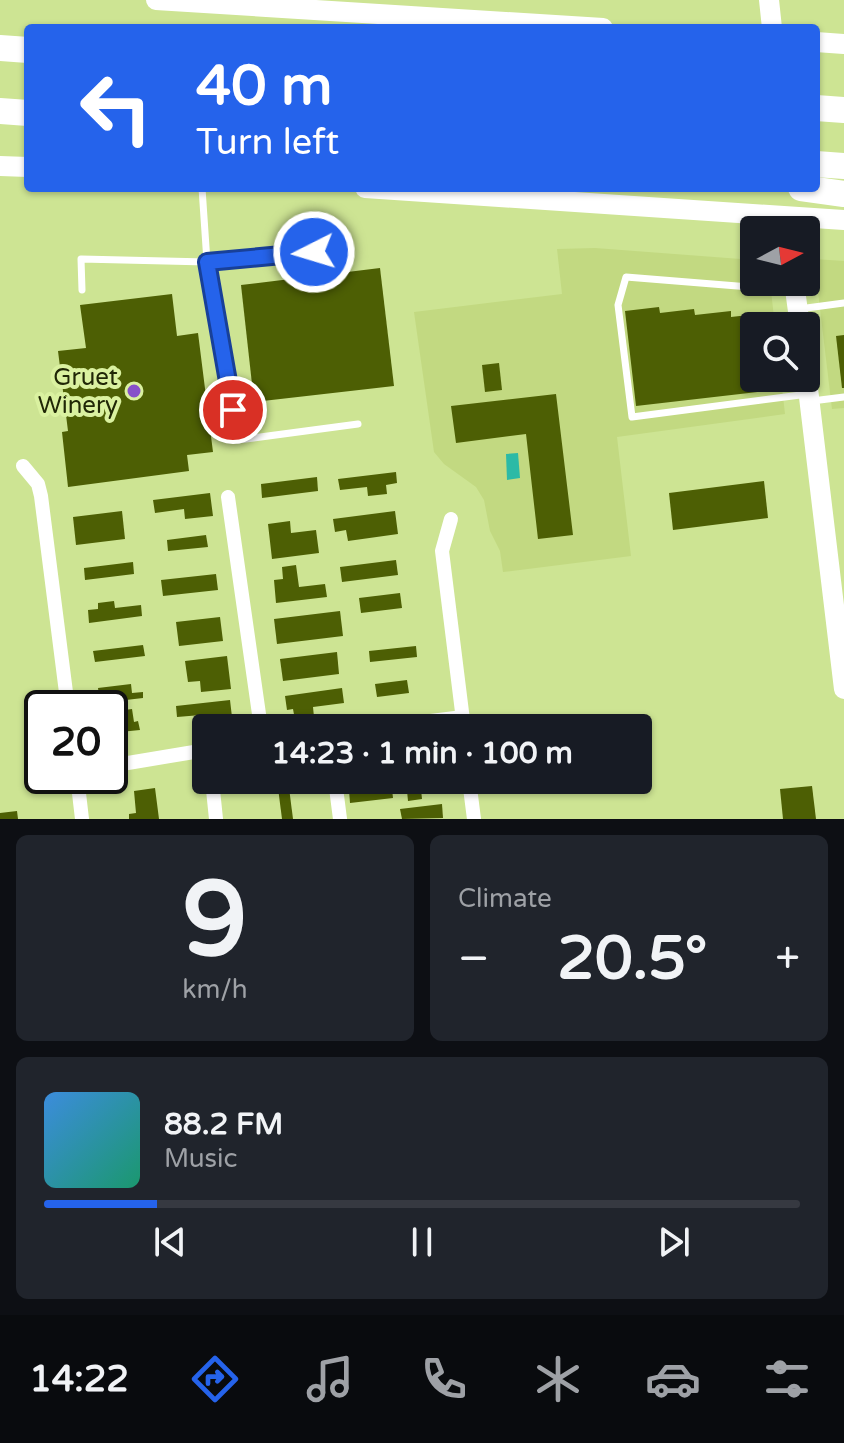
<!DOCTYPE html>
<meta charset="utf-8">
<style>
:root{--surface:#171b24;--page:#20242c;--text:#f1f3f6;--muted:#9ea1a6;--line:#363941;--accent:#2563eb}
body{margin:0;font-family:"Varela Round",sans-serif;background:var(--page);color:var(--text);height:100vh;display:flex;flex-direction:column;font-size:30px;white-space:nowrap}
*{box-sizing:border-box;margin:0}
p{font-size:26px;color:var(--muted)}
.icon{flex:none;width:44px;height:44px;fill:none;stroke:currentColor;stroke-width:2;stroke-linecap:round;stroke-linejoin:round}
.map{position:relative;height:819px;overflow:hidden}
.panel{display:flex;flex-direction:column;gap:16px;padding:16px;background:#0d0f14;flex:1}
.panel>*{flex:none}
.banner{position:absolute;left:24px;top:24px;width:796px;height:168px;border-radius:8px;box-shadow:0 2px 6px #0004;background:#2563eb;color:#fff;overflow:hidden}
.needle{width:52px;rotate:83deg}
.controls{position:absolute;left:740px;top:216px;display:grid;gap:16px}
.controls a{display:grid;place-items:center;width:80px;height:80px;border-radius:8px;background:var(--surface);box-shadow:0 2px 6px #0004;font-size:40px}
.speed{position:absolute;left:24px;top:690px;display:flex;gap:16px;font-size:40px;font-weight:700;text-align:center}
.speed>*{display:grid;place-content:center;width:104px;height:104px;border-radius:50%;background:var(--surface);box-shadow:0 2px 6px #0004;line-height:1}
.speed .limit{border:4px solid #111;border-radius:12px;background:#fff;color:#111}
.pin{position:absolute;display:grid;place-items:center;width:68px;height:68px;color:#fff;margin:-34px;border:4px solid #fff;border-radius:50%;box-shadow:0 2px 8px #0007}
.me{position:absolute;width:88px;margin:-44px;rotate:265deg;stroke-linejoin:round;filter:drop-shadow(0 0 6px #0008)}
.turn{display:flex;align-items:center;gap:28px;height:168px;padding:0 40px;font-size:36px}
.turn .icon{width:104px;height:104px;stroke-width:2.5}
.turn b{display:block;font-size:56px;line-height:68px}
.big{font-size:60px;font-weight:800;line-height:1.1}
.panel .card{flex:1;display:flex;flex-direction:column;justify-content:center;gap:12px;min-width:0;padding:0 28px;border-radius:12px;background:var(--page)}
.panel .dial{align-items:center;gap:0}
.dial b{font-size:104px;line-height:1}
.song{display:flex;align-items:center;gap:24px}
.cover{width:96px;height:96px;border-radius:12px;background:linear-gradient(135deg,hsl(210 70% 55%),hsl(160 70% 35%))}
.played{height:8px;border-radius:4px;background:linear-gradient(90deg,var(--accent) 15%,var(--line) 15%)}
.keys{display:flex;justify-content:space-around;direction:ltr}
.heat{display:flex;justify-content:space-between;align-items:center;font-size:44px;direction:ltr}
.panel .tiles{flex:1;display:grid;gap:16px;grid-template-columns:1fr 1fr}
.card:last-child{grid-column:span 2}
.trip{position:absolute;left:192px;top:714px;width:460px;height:80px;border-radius:8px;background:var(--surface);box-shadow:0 2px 6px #0004;font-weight:800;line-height:80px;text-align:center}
.tabs{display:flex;height:128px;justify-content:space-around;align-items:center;background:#090b0e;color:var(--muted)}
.tabs .icon{width:56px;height:56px}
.tabs .active{color:var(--accent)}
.tabs b{font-size:36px;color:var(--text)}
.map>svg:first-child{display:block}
</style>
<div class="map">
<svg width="844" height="819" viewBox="0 0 844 819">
<rect width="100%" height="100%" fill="#cde493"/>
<g fill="#c2d981">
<path d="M595 248 754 260V282H770L775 326H754V378H781L785 414 617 437 631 556 503 572 500 551 490 531 484 500 476 487 444 464 434 452 414 312 562 294 557 249Z"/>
<path d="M814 259 844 261V408L832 409Z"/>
</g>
<path fill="#2cbaa6" d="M518 453 520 478 507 480 506 454Z"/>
<g fill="#4d5f04">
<path d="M380 268 394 386 254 402 241 285Z"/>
<path d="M172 294 177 336 198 333 213 452 187 455 189 471 68 487 62 432 68 431 58 351 86 348 80 305Z"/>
<path d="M659 307 660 313 694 309 695 315 731 311V317L766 313 767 326H754V378H774L775 390 636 406 625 311Z"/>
<path d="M844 335V388H842L836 336Z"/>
<path d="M499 363 502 390 485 392 482 365Z"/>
<path d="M556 394 573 535 538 539 526 434 456 443 451 406Z"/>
<path d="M396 472 397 483 386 485 387 494 368 496 367 487 340 490 338 479Z"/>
<path d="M317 477 318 491 262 498 261 484Z"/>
<path d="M764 481 768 518 673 530 669 493Z"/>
<path d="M210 493 213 516 185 519 184 509 155 513 153 500Z"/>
<path d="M122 511 125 539 76 545 73 517Z"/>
<path d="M395 511 398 534 348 541 346 530 335 532 333 519Z"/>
<path d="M290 521 291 533 316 530 319 553 272 559 268 524Z"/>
<path d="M206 535 208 547 168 551 167 540Z"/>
<path d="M396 560 398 575 342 582 340 567Z"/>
<path d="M133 562 134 574 85 580 84 568Z"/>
<path d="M296 565 299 587 325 584 327 597 276 603 274 580 283 579 282 567Z"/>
<path d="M216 574 218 590 163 596 161 580Z"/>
<path d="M400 593 402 608 361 613 359 598Z"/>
<path d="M114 601 115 608 141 605 142 616 89 623 88 610 98 609V603Z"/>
<path d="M340 611 343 636 277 644 274 619Z"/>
<path d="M220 617 223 641 179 646 176 622Z"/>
<path d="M143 645 145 656 95 662 93 651Z"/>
<path d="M416 646 417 657 370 662 369 651Z"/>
<path d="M337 652 339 674 283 681 280 659Z"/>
<path d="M227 656 231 689 201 692 200 681 188 682 185 661Z"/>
<path d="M407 680 409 693 377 697 375 684Z"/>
<path d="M131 684 132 693 143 692V698L100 703 98 688Z"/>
<path d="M342 688 344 703 313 707 314 717 295 720 293 709 287 710 285 696Z"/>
<path d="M230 700 232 717 202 721 201 715 177 717 176 706Z"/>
<path d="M132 709 134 722 138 721 140 730 110 733V712Z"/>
<path d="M576 723 577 728H550V726Z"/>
<path d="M224 780H266L267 788 226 793Z"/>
<path d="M277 780H288L293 819H282Z"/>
<path d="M406 780H420L422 799 408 801Z"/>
<path d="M382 786V790L392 789 393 798 350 803 349 790Z"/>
<path d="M812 786 816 819H783L780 789Z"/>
<path d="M155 788 159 819H129V814L136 813 134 791Z"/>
<path d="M442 804 443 818 402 819 400 809Z"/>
<path d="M17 811 18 819H0V813Z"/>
</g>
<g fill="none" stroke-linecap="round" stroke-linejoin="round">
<g stroke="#fff" stroke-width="7">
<path d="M202 188 207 262 238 440 358 424"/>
<path d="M792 284 762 288 626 277 618 305 632 417 808 394"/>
<path d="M82 290 81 259 207 262 314 252"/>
<path d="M799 309 844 303"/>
<path d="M812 401 844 397"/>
</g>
<g stroke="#fff" stroke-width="14">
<path d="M23 466 38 484 41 496 68 708"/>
<path d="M228 497 261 728"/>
<path d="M451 519 442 551 464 728"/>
<path d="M374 728 463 717"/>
<path d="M110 766 206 750"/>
<path d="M77 776 82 819"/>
<path d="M212 780 216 819"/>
<path d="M335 780 340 819"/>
<path d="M469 780 474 819"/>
</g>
<g stroke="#fff" stroke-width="20">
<path d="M156 0 603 28"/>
<path d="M769 0 772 28"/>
<path d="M816 42 844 44"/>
<path d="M0 166 28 167"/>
<path d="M365 188 844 220"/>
<path d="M794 282 800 326"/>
<path d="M806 372 844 689"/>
</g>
<g stroke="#fff" stroke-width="26">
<path d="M0 48 28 50"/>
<path d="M816 108 844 110"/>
<path d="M0 111 28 113"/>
<path d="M816 164 844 166"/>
<path d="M801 188 844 194"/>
</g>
</g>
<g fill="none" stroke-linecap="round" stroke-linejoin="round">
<g stroke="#184099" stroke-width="20">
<path id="route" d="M233 410 207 262 314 252"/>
</g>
<use href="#route" stroke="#2563eb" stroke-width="14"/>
</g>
<circle fill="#8751c9" stroke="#daf1a0" stroke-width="3" cx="134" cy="391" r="8"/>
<g text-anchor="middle" stroke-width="8" stroke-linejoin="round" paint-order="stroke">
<g font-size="24" fill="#202706" stroke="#daf1a0" text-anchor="end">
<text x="118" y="385">Gruet<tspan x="118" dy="28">Winery</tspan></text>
</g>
</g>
</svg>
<div class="controls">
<a><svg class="needle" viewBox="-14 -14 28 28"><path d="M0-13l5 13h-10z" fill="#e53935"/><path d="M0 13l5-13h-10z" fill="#9ea1a6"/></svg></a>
<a><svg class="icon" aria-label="search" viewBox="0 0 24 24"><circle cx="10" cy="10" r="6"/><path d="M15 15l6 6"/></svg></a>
</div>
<div class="speed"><div class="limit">20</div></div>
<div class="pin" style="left:233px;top:410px;background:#d93025"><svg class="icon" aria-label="arrive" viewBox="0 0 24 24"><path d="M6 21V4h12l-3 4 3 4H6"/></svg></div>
<svg class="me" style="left:314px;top:252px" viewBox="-20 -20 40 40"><circle r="17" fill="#2563eb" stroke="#fff" stroke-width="3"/><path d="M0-11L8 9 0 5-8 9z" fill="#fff"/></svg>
<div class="trip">14:23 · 1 min · 100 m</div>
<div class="banner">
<div class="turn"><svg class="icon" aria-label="left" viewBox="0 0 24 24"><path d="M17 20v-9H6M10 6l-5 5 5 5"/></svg><div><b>40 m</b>Turn left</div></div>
</div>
</div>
<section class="panel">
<div class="tiles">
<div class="card dial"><b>9</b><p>km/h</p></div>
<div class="card"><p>Climate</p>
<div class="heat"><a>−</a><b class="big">20.5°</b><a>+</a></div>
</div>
<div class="card">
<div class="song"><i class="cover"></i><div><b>88.2 FM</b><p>Music</p></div></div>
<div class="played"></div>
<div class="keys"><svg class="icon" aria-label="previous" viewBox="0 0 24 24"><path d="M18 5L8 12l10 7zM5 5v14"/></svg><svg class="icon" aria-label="pause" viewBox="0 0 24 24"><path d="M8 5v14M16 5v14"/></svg><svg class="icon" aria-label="next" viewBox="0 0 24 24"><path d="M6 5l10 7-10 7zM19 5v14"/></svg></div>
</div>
</div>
</section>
<nav class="tabs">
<b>14:22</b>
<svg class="icon active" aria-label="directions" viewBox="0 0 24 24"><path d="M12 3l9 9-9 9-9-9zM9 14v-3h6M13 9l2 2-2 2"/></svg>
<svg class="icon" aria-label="music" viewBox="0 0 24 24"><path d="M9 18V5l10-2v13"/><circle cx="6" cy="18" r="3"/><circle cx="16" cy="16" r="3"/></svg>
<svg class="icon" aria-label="phone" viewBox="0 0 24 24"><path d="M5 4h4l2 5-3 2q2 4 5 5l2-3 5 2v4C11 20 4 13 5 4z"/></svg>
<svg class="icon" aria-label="climate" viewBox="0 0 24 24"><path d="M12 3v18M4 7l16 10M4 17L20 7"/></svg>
<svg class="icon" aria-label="car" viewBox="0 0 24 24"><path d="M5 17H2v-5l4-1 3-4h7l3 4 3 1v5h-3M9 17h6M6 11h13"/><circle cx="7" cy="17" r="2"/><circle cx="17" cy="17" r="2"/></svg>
<svg class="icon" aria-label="filters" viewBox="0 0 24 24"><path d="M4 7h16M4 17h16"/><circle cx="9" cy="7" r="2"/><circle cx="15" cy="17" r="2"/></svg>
</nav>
